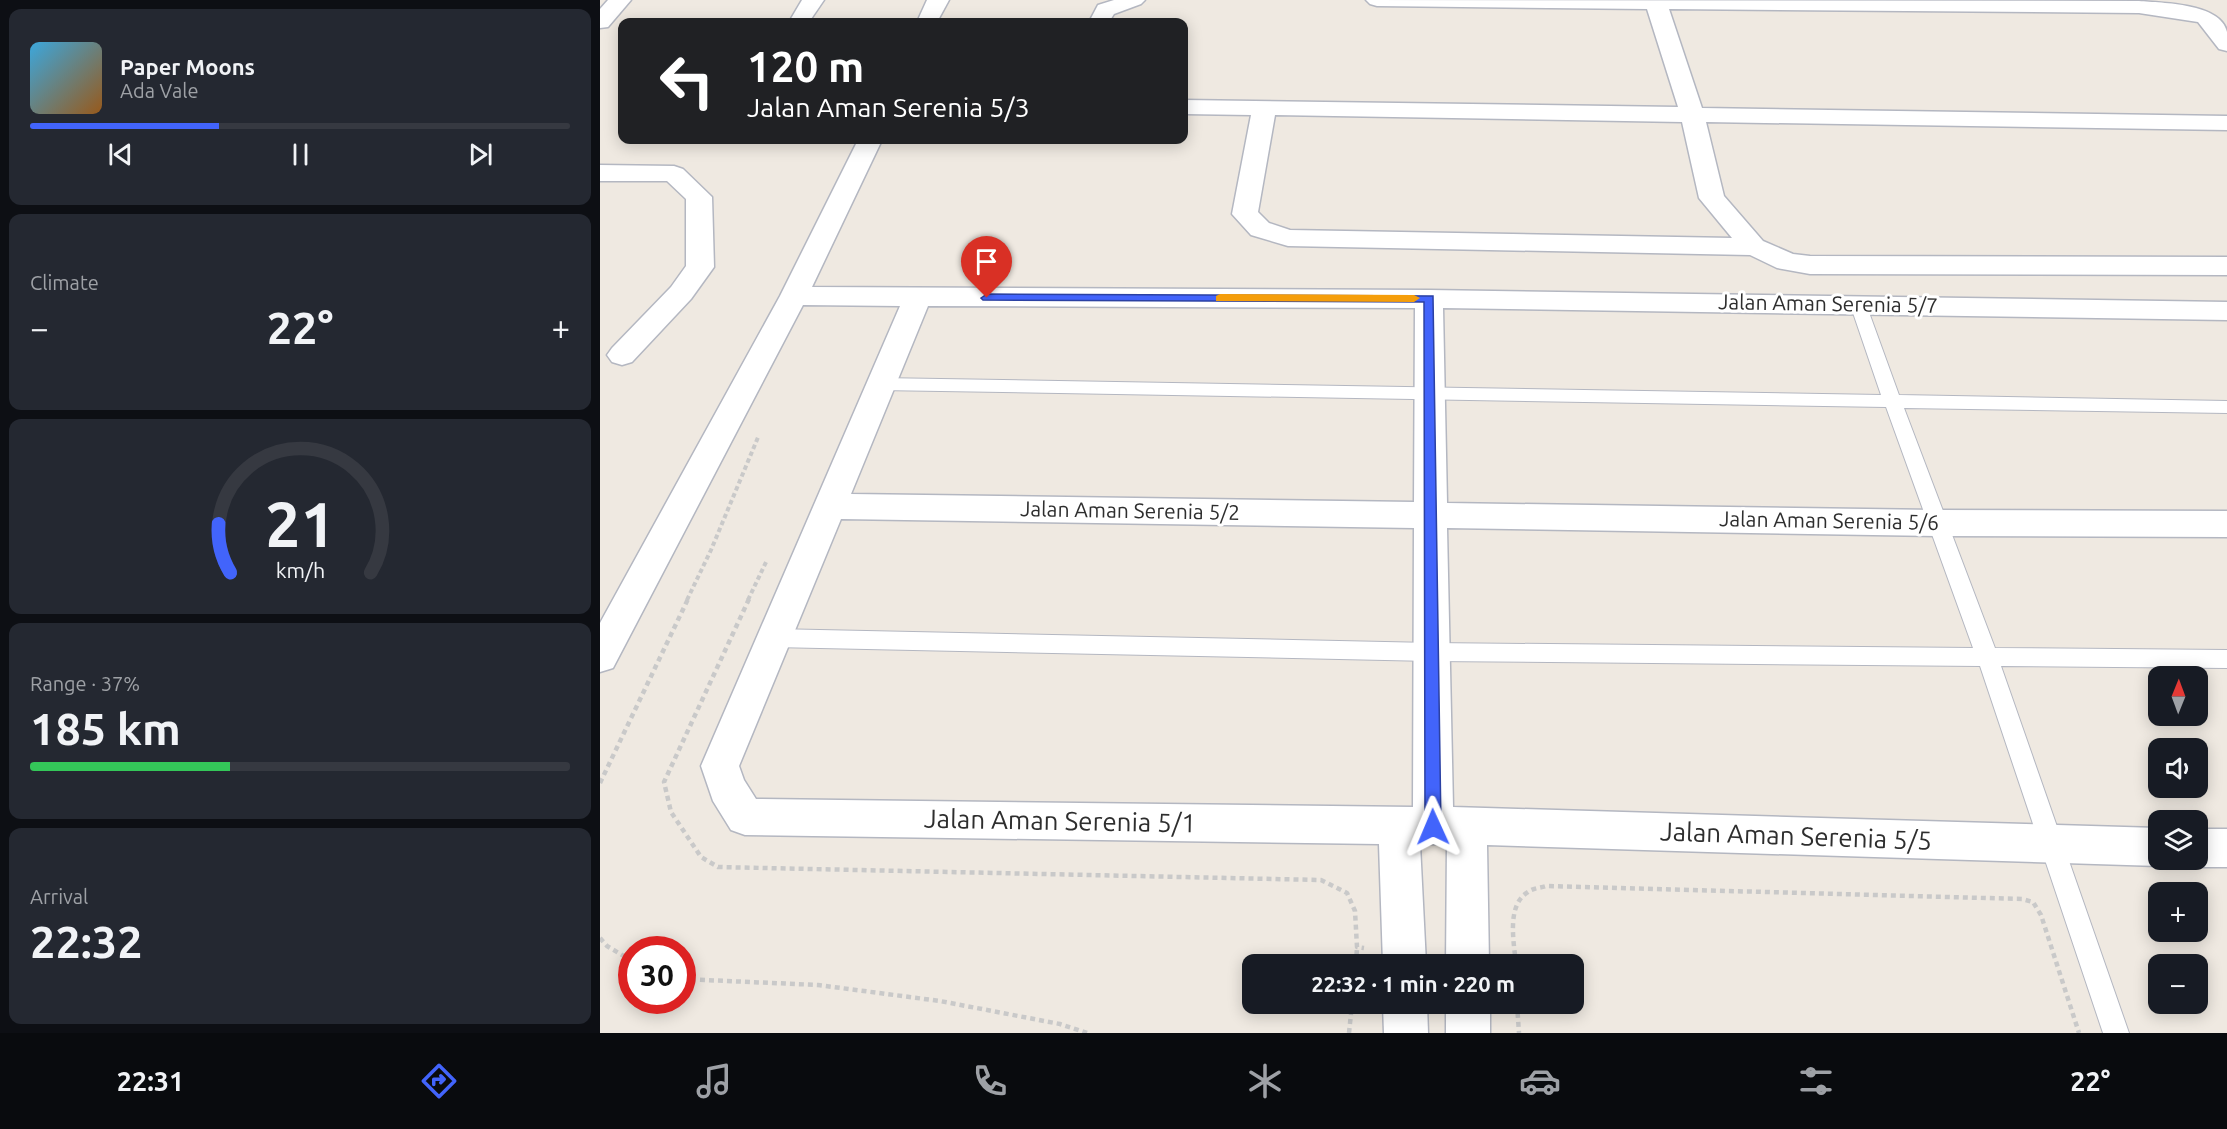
<!DOCTYPE html>
<meta charset="utf-8">
<style>
:root{--surface:#171b24;--page:#242831;--text:#f1f3f6;--muted:#9ea1a6;--line:#363941;--accent:#4264fb}
body{margin:0;font-family:Ubuntu,sans-serif;background:var(--page);color:var(--text);height:100vh;display:flex;flex-direction:column;font-size:22px;white-space:nowrap}
*{box-sizing:border-box;margin:0}
p{font-size:20px;color:var(--muted)}
.icon{flex:none;width:33px;height:33px;fill:none;stroke:currentColor;stroke-width:2;stroke-linecap:round;stroke-linejoin:round}
.map{position:relative;flex:1;overflow:hidden}
.panel{display:flex;flex-direction:column;gap:9px;padding:9px;background:#0d0f14;width:600px}
.panel>*{flex:none}
.banner{position:absolute;left:18px;top:18px;width:570px;height:126px;border-radius:12px;box-shadow:0 3px 15px #0003;background:#202124;color:#fff;overflow:hidden}
.needle{width:39px;rotate:1deg}
.controls{position:absolute;left:1548px;top:666px;display:grid;gap:12px}
.controls a{display:grid;place-items:center;width:60px;height:60px;border-radius:12px;background:var(--surface);box-shadow:0 3px 15px #0003;font-size:30px}
.speed{position:absolute;left:18px;top:936px;display:flex;gap:12px;font-size:30px;font-weight:700;text-align:center}
.speed>*{display:grid;place-content:center;width:78px;height:78px;border-radius:50%;background:var(--surface);box-shadow:0 3px 15px #0003;line-height:1}
.speed .limit{border:9px solid #d22;background:#fff;color:#111}
.pin{position:absolute;display:grid;place-items:center;width:51px;height:51px;color:#fff;margin:-62px -26px;border-radius:50% 50% 50% 0;rotate:-45deg;box-shadow:0 0 6px #0007}
.pin .icon{rotate:45deg}
.me{position:absolute;width:66px;margin:-33px;rotate:359deg;stroke-linejoin:round;filter:drop-shadow(0 0 4px #0008)}
.turn{display:flex;align-items:center;gap:21px;height:126px;padding:0 30px;font-size:27px}
.turn .icon{width:78px;height:78px;stroke-width:2.5}
.turn b{display:block;font-size:42px;line-height:51px}
.big{font-size:45px;font-weight:700;line-height:1.1}
.panel .widget{flex:1;display:flex;flex-direction:column;justify-content:center;gap:9px;min-width:0;padding:0 21px;border-radius:12px;background:var(--page)}
.panel .dial{align-items:center;gap:0}
.dial svg{height:156px;overflow:visible;fill:none;stroke:var(--line);stroke-width:7;stroke-linecap:round;text-anchor:middle}
.dial text{fill:var(--text);stroke:none}
.song{display:flex;align-items:center;gap:18px}
.cover{width:72px;height:72px;border-radius:9px;background:linear-gradient(135deg,hsl(200 70% 55%),hsl(30 70% 35%))}
.played{height:6px;border-radius:3px;background:linear-gradient(90deg,var(--accent) 35%,var(--line) 35%)}
.keys{display:flex;justify-content:space-around;direction:ltr}
.heat{display:flex;justify-content:space-between;align-items:center;font-size:33px;direction:ltr}
.charge{height:9px;border-radius:4px;background:linear-gradient(90deg,#34c759 37%,var(--line) 0)}
.trip{position:absolute;left:642px;top:954px;width:342px;height:60px;border-radius:12px;background:var(--surface);box-shadow:0 3px 15px #0003;font-weight:700;line-height:60px;text-align:center}
.dock{display:flex;height:96px;justify-content:space-around;align-items:center;background:#090b0e;color:var(--muted)}
.dock .icon{width:42px;height:42px}
.dock .on{color:var(--accent)}
.dock b{font-size:27px;color:var(--text)}
main{display:flex;flex:1;min-height:0}
.map>svg:first-child{display:block}
</style>
<main>
<section class="panel">
<div class="widget">
<div class="song"><i class="cover"></i><div><b>Paper Moons</b><p>Ada Vale</p></div></div>
<div class="played"></div>
<div class="keys"><svg class="icon" aria-label="previous" viewBox="0 0 24 24"><path d="M18 5L8 12l10 7zM5 5v14"/></svg><svg class="icon" aria-label="pause" viewBox="0 0 24 24"><path d="M8 5v14M16 5v14"/></svg><svg class="icon" aria-label="next" viewBox="0 0 24 24"><path d="M6 5l10 7-10 7zM19 5v14"/></svg></div>
</div>
<div class="widget"><p>Climate</p>
<div class="heat"><a>−</a><b class="big">22°</b><a>+</a></div>
</div>
<div class="widget dial"><svg viewBox="0 0 100 80">
<path d="M14 69A42 42 0 1 1 86 69"/>
<path d="M14 69A42 42 0 0 1 8 44" stroke="#4264fb"/>
<text x="50" y="56" font-size="32" font-weight="700">21</text>
<text x="50" y="72" font-size="11">km/h</text>
</svg></div>
<div class="widget"><p>Range · 37%</p><b class="big">185 km</b><div class="charge"></div></div>
<div class="widget"><p>Arrival</p><b class="big">22:32</b></div>
</section>
<div class="map">
<svg width="1627" height="1033" viewBox="0 0 1627 1033">
<rect width="100%" height="100%" fill="#efe9e1"/>
<g fill="none" stroke-linecap="round" stroke-linejoin="round">
<g stroke="#b4b7c1" stroke-width="2">
<path id="service" d="M1258 299 1264 300 1266 304 1299 395 1627 401V413L1304 408 1395 648 1627 650V668L1401 666 1529 1033H1503L1380 666 831 661 173 647 166 644 162 638 166 632 173 629 831 643 1373 648 1286 407 279 390 273 388 270 384 273 380 279 378 1281 395 1250 304 1252 300Z"/>
</g>
<g stroke="#b4b7c1" stroke-width="3">
<g id="minor">
<path d="M8 0H31L8 27 0 28V9Z"/>
<path d="M202 0H224L209 22H189Z"/>
<path d="M327 0H349L337 22H317Z"/>
<path d="M514 0H545L541 4 514 14 509 22H489L498 5Z"/>
<path d="M766 0 1539 1C1562 3 1621 3 1627 32 1627 37 1627 45 1627 51L1619 49 1598 22 1539 13 1069 9 1102 108 1627 116V130L1106 122 1124 196 1163 241 1193 254 1210 256 1627 257V275L1210 274 1177 268 1150 255 688 246 651 235 632 214 651 115 584 114V100L1078 107 1047 9 777 6 770 4ZM675 115 1082 122 1099 198 1132 238 690 230 669 223 658 212Z"/>
<path d="M258 140H282L212 287 829 290 1627 302V320L843 308 847 503 1336 510 1627 511V537L1336 536 847 528 853 807 1558 828V860L1572 861 1558 866 887 845 889 964H846L847 844H820L826 964H783L779 844 145 835 131 830 113 801 101 766 300 306 203 305 13 668 0 672V623L180 296ZM328 306 815 308 814 502 251 494ZM241 519 814 528 813 807 156 799 144 780 139 766Z"/>
<path d="M0 165 74 166 83 169 112 197 114 267 91 299 32 362 22 365 12 362 7 355 12 348 71 287 86 266V199L67 181H0Z"/>
<path d="M1598 829H1627V867H1598L1584 862 1583 860H1598Z"/>
<path d="M783 1004H827L828 1033H784Z"/>
<rect x="846" y="1004" width="44" height="29"/>
</g>
</g>
<g stroke="#c9c9c9" stroke-width="4" stroke-dasharray="4.5 3" stroke-linecap="butt">
<path d="M87 600 111 550 159 435"/>
<path d="M148 600 167 560"/>
</g>
<g stroke="#c9c9c9" stroke-width="4.5" stroke-dasharray="5 4" stroke-linecap="butt">
<path d="M149 599 64 782 71 812 101 857 118 867 721 880 747 893 755 911 757 947 764 948"/>
<path d="M0 783 88 599"/>
<path d="M0 938 7 946 32 961"/>
<path d="M756 964 757 947"/>
<path d="M916 964C914 943 906 905 928 892 933 888 940 888 946 886L1422 899 1433 902 1441 915 1479 1033"/>
<path d="M82 979 218 985 340 1001 460 1024 487 1033"/>
<path d="M917 1004 919 1033"/>
<path d="M749 1033 752 1004"/>
</g>
<use href="#service" fill="#fff" fill-rule="evenodd"/>
<use href="#minor" fill="#fff" fill-rule="evenodd"/>
</g>
<path fill="#4264fb" stroke="#2b41a3" stroke-width="1.5" d="M387 294 833 296 841 827 839 833 833 835 827 833 825 827 824 302 383 300 381 298Z"/>
<path fill="#f59e0b" d="M620 294 814 295 820 298 814 302 616 301V296Z"/>
<g text-anchor="middle" stroke-width="6" stroke-linejoin="round" paint-order="stroke">
<g font-size="21" fill="#2e2e2e" stroke="#fff">
<text transform="translate(1228 304) rotate(1)" y="7">Jalan Aman Serenia 5/7</text>
<text transform="translate(530 511) rotate(1)" y="7">Jalan Aman Serenia 5/2</text>
<text transform="translate(1229 521) rotate(1)" y="7">Jalan Aman Serenia 5/6</text>
</g>
<g font-size="26" fill="#2e2e2e" stroke="#fff">
<text transform="translate(460 821) rotate(1)" y="9">Jalan Aman Serenia 5/1</text>
<text transform="translate(1196 836) rotate(2)" y="9">Jalan Aman Serenia 5/5</text>
</g>
</g>
</svg>
<div class="controls">
<a><svg class="needle" viewBox="-14 -14 28 28"><path d="M0-13l5 13h-10z" fill="#e53935"/><path d="M0 13l5-13h-10z" fill="#9ea1a6"/></svg></a>
<a><svg class="icon" aria-label="sound" viewBox="0 0 24 24"><path d="M4 9h4l5-4v14l-5-4H4zM17 9q2 3 0 6"/></svg></a>
<a><svg class="icon" aria-label="layers" viewBox="0 0 24 24"><path d="M12 4l9 5-9 5-9-5zM3 14l9 5 9-5"/></svg></a>
<a>+</a>
<a>−</a>
</div>
<div class="speed"><div class="limit">30</div></div>
<div class="pin" style="left:387px;top:298px;background:#d93025"><svg class="icon" aria-label="arrive" viewBox="0 0 24 24"><path d="M6 21V4h12l-3 4 3 4H6"/></svg></div>
<svg class="me" style="left:833px;top:827px" viewBox="-20 -20 40 40"><path d="M0-17L14 15 0 8-14 15z" fill="#4264fb" stroke="#fff" stroke-width="4"/></svg>
<div class="trip">22:32 · 1 min · 220 m</div>
<div class="banner">
<div class="turn"><svg class="icon" aria-label="left" viewBox="0 0 24 24"><path d="M17 20v-9H6M10 6l-5 5 5 5"/></svg><div><b>120 m</b>Jalan Aman Serenia 5/3</div></div>
</div>
</div>
</main>
<nav class="dock">
<b>22:31</b>
<svg class="icon on" aria-label="directions" viewBox="0 0 24 24"><path d="M12 3l9 9-9 9-9-9zM9 14v-3h6M13 9l2 2-2 2"/></svg>
<svg class="icon" aria-label="music" viewBox="0 0 24 24"><path d="M9 18V5l10-2v13"/><circle cx="6" cy="18" r="3"/><circle cx="16" cy="16" r="3"/></svg>
<svg class="icon" aria-label="phone" viewBox="0 0 24 24"><path d="M5 4h4l2 5-3 2q2 4 5 5l2-3 5 2v4C11 20 4 13 5 4z"/></svg>
<svg class="icon" aria-label="climate" viewBox="0 0 24 24"><path d="M12 3v18M4 7l16 10M4 17L20 7"/></svg>
<svg class="icon" aria-label="car" viewBox="0 0 24 24"><path d="M5 17H2v-5l4-1 3-4h7l3 4 3 1v5h-3M9 17h6M6 11h13"/><circle cx="7" cy="17" r="2"/><circle cx="17" cy="17" r="2"/></svg>
<svg class="icon" aria-label="filters" viewBox="0 0 24 24"><path d="M4 7h16M4 17h16"/><circle cx="9" cy="7" r="2"/><circle cx="15" cy="17" r="2"/></svg>
<b>22°</b>
</nav>
